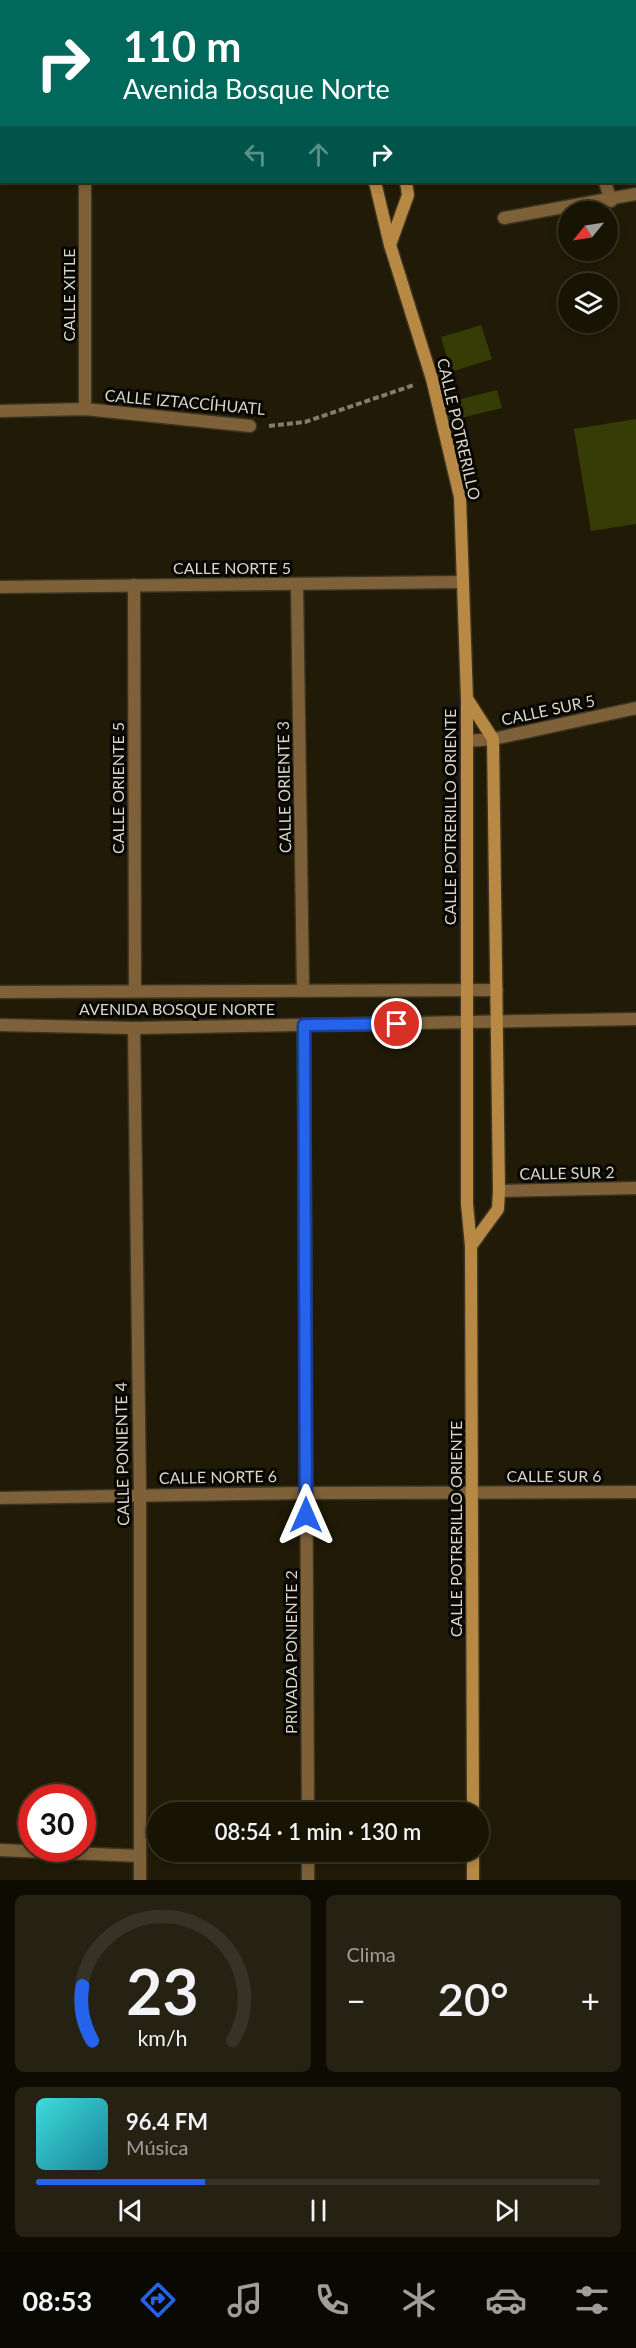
<!DOCTYPE html>
<html lang="es">
<meta charset="utf-8">
<style>
:root{--surface:#181404;--page:#252113;--text:#f1f3f6;--muted:#9f9e9a;--line:#363326;--accent:#2563eb}
body{margin:0;font-family:Lato,sans-serif;background:var(--page);color:var(--text);height:100vh;display:flex;flex-direction:column;font-size:22px;white-space:nowrap}
*{box-sizing:border-box;margin:0}
p{font-size:20px;color:var(--muted)}
.icon{flex:none;width:33px;height:33px;fill:none;stroke:currentColor;stroke-width:2;stroke-linecap:round;stroke-linejoin:round}
.map{position:relative;height:1880px;overflow:hidden}
.panel{display:flex;flex-direction:column;gap:15px;padding:15px;background:#0d0b02;flex:1}
.panel>*{flex:none}
.banner{position:absolute;left:0px;top:0px;width:636px;height:183px;box-shadow:0 3px 9px #0003,0 0 0 2px var(--line);background:#00695c;color:#fff;overflow:hidden}
.needle{width:39px;rotate:240deg}
.buttons{position:absolute;left:558px;top:201px;display:grid;gap:12px}
.buttons a{display:grid;place-items:center;width:60px;height:60px;border-radius:50%;background:var(--surface);box-shadow:0 3px 9px #0003,0 0 0 2px var(--line);font-size:30px}
.speed{position:absolute;left:18px;top:1784px;display:flex;gap:12px;font-size:30px;font-weight:700;text-align:center}
.speed>*{display:grid;place-content:center;width:78px;height:78px;border-radius:50%;background:var(--surface);box-shadow:0 3px 9px #0003,0 0 0 2px var(--line);line-height:1}
.speed .limit{border:9px solid #d22;background:#fff;color:#111}
.pin{position:absolute;display:grid;place-items:center;width:51px;height:51px;color:#fff;margin:-26px;border:3px solid #fff;border-radius:50%;box-shadow:0 2px 6px #0007}
.me{position:absolute;width:66px;margin:-33px;rotate:0deg;stroke-linejoin:round;filter:drop-shadow(0 0 4px #0008)}
.turn{display:flex;align-items:center;gap:21px;height:126px;padding:0 24px;font-size:27px}
.turn .icon{width:78px;height:78px;stroke-width:2.5}
.turn b{display:block;font-size:42px;line-height:51px}
.lanes{display:flex;align-items:center;height:57px;padding:0 24px;background:#0003;justify-content:center;gap:30px;direction:ltr}
.lanes .off{opacity:.35}
.big{font-size:45px;font-weight:600;line-height:1.1}
.panel .card{flex:1;display:flex;flex-direction:column;justify-content:center;gap:9px;min-width:0;padding:0 21px;border-radius:9px;background:var(--page)}
.panel .dial{align-items:center;gap:0}
.dial svg{height:156px;overflow:visible;fill:none;stroke:var(--line);stroke-width:7;stroke-linecap:round;text-anchor:middle}
.dial text{fill:var(--text);stroke:none}
.song{display:flex;align-items:center;gap:18px}
.cover{width:72px;height:72px;border-radius:9px;background:linear-gradient(135deg,hsl(180 70% 55%),hsl(190 70% 35%))}
.played{height:6px;border-radius:3px;background:linear-gradient(90deg,var(--accent) 30%,var(--line) 30%)}
.keys{display:flex;justify-content:space-around;direction:ltr}
.heat{display:flex;justify-content:space-between;align-items:center;font-size:33px;direction:ltr}
.panel .tiles{flex:1;display:grid;gap:15px;grid-template-columns:1fr 1fr}
.card:last-child{grid-column:span 2}
.trip{position:absolute;left:147px;top:1802px;width:342px;height:60px;border-radius:30px;background:var(--surface);box-shadow:0 3px 9px #0003,0 0 0 2px var(--line);font-weight:600;line-height:60px;text-align:center}
.tab-bar{display:flex;height:96px;justify-content:space-around;align-items:center;background:#0a0802;color:var(--muted)}
.tab-bar .icon{width:42px;height:42px}
.tab-bar .current{color:var(--accent)}
.tab-bar b{font-size:27px;color:var(--text)}
.map>svg:first-child{display:block}
</style>
<div class="map">
<svg width="636" height="1880" viewBox="0 0 636 1880">
<rect width="100%" height="100%" fill="#201a06"/>
<g fill="#363c06">
<path d="M481 325 492 359 451 372 441 337Z"/>
<path d="M497 390 502 408 461 418 457 400Z"/>
<path d="M636 419V524L591 531 574 429Z"/>
</g>
<g fill="none" stroke-linecap="round" stroke-linejoin="round">
<g stroke="#3a3421" stroke-width="15">
<g id="street">
<path d="M84 0V2"/>
<path d="M556 0V2"/>
<path d="M293 2 297 0"/>
<path d="M634 7H636"/>
<path d="M85 182V409"/>
<path d="M605 182 611 201"/>
<path d="M504 218 636 194"/>
<path d="M0 411 85 409 250 426"/>
<path d="M297 584 303 990"/>
<path d="M134 585 135 991"/>
<path d="M0 587 463 582"/>
<path d="M467 741 493 739 636 708"/>
<path d="M0 992 497 990"/>
<path d="M0 1025 134 1028 636 1019"/>
<path d="M304 1025 308 1812"/>
<path d="M134 1028 140 1494V1880"/>
<path d="M499 1191 636 1188"/>
<path d="M0 1498 306 1493 636 1492"/>
<path d="M0 1850 140 1856"/>
<path d="M308 1851V1880"/>
</g>
</g>
<g stroke="#3a3421" stroke-width="15">
<g id="secondary">
<path d="M343 0V2"/>
<path d="M381 0V2"/>
<path d="M375 182 390 245 432 379 460 497 467 699V1204L471 1246 473 1812"/>
<path d="M390 245 408 195 406 182"/>
<path d="M468 700 493 739 499 1191 498 1209 471 1246"/>
<path d="M473 1851V1880"/>
</g>
</g>
<path stroke="#827d6d" stroke-width="4" stroke-dasharray="6 3" stroke-linecap="butt" d="M269 426 305 422 414 385"/>
<use href="#street" stroke="#7e6138" stroke-width="12"/>
<use href="#secondary" stroke="#b88845" stroke-width="12"/>
</g>
<g fill="none" stroke-linecap="round" stroke-linejoin="round">
<g stroke="#184099" stroke-width="15">
<path id="route" d="M306 1515 304 1025 397 1024"/>
</g>
<use href="#route" stroke="#2563eb" stroke-width="10"/>
</g>
<g text-anchor="middle" stroke-width="6" stroke-linejoin="round" paint-order="stroke">
<g font-size="16" fill="#dad6ca" stroke="#080601">
<text transform="translate(69 295) rotate(-90)" y="6">CALLE XITLE</text>
<text transform="translate(185 402) rotate(5)" y="6">CALLE IZTACCÍHUATL</text>
<text transform="translate(459 429) rotate(77)" y="6">CALLE POTRERILLO</text>
<text x="232" y="574">CALLE NORTE 5</text>
<text transform="translate(548 710) rotate(-12)" y="6">CALLE SUR 5</text>
<text transform="translate(284 787) rotate(-91)" y="6">CALLE ORIENTE 3</text>
<text transform="translate(118 788) rotate(-90)" y="6">CALLE ORIENTE 5</text>
<text transform="translate(450 817) rotate(-90)" y="6">CALLE POTRERILLO ORIENTE</text>
<text x="177" y="1015">AVENIDA BOSQUE NORTE</text>
<text transform="translate(567 1173) rotate(-1)" y="6">CALLE SUR 2</text>
<text transform="translate(122 1454) rotate(-91)" y="6">CALLE PONIENTE 4</text>
<text x="554" y="1482">CALLE SUR 6</text>
<text transform="translate(218 1477) rotate(-1)" y="6">CALLE NORTE 6</text>
<text transform="translate(456 1529) rotate(-90)" y="6">CALLE POTRERILLO ORIENTE</text>
<text transform="translate(291 1652) rotate(-90)" y="6">PRIVADA PONIENTE 2</text>
</g>
</g>
</svg>
<div class="buttons">
<a><svg class="needle" viewBox="-14 -14 28 28"><path d="M0-13l5 13h-10z" fill="#e53935"/><path d="M0 13l5-13h-10z" fill="#9f9e9a"/></svg></a>
<a><svg class="icon" aria-label="layers" viewBox="0 0 24 24"><path d="M12 4l9 5-9 5-9-5zM3 14l9 5 9-5"/></svg></a>
</div>
<div class="speed"><div class="limit">30</div></div>
<div class="pin" style="left:397px;top:1024px;background:#d93025"><svg class="icon" aria-label="arrive" viewBox="0 0 24 24"><path d="M6 21V4h12l-3 4 3 4H6"/></svg></div>
<svg class="me" style="left:306px;top:1515px" viewBox="-20 -20 40 40"><path d="M0-17L14 15 0 8-14 15z" fill="#2563eb" stroke="#fff" stroke-width="4"/></svg>
<div class="trip">08:54 · 1 min · 130 m</div>
<div class="banner">
<div class="turn"><svg class="icon" aria-label="right" viewBox="0 0 24 24"><path d="M7 20v-9h11M14 6l5 5-5 5"/></svg><div><b>110 m</b>Avenida Bosque Norte</div></div>
<div class="lanes"><svg class="icon off" aria-label="left" viewBox="0 0 24 24"><path d="M17 20v-9H6M10 6l-5 5 5 5"/></svg><svg class="icon off" aria-label="ahead" viewBox="0 0 24 24"><path d="M12 20V5M6 11l6-6 6 6"/></svg><svg class="icon" aria-label="right" viewBox="0 0 24 24"><path d="M7 20v-9h11M14 6l5 5-5 5"/></svg></div>
</div>
</div>
<section class="panel">
<div class="tiles">
<div class="card dial"><svg viewBox="0 0 100 80">
<path d="M14 69A42 42 0 1 1 86 69"/>
<path d="M14 69A42 42 0 0 1 9 41" stroke="#2563eb"/>
<text x="50" y="56" font-size="32" font-weight="700">23</text>
<text x="50" y="72" font-size="11">km/h</text>
</svg></div>
<div class="card"><p>Clima</p>
<div class="heat"><a>−</a><b class="big">20°</b><a>+</a></div>
</div>
<div class="card">
<div class="song"><i class="cover"></i><div><b>96.4 FM</b><p>Música</p></div></div>
<div class="played"></div>
<div class="keys"><svg class="icon" aria-label="previous" viewBox="0 0 24 24"><path d="M18 5L8 12l10 7zM5 5v14"/></svg><svg class="icon" aria-label="pause" viewBox="0 0 24 24"><path d="M8 5v14M16 5v14"/></svg><svg class="icon" aria-label="next" viewBox="0 0 24 24"><path d="M6 5l10 7-10 7zM19 5v14"/></svg></div>
</div>
</div>
</section>
<nav class="tab-bar">
<b>08:53</b>
<svg class="icon current" aria-label="directions" viewBox="0 0 24 24"><path d="M12 3l9 9-9 9-9-9zM9 14v-3h6M13 9l2 2-2 2"/></svg>
<svg class="icon" aria-label="music" viewBox="0 0 24 24"><path d="M9 18V5l10-2v13"/><circle cx="6" cy="18" r="3"/><circle cx="16" cy="16" r="3"/></svg>
<svg class="icon" aria-label="phone" viewBox="0 0 24 24"><path d="M5 4h4l2 5-3 2q2 4 5 5l2-3 5 2v4C11 20 4 13 5 4z"/></svg>
<svg class="icon" aria-label="climate" viewBox="0 0 24 24"><path d="M12 3v18M4 7l16 10M4 17L20 7"/></svg>
<svg class="icon" aria-label="car" viewBox="0 0 24 24"><path d="M5 17H2v-5l4-1 3-4h7l3 4 3 1v5h-3M9 17h6M6 11h13"/><circle cx="7" cy="17" r="2"/><circle cx="17" cy="17" r="2"/></svg>
<svg class="icon" aria-label="filters" viewBox="0 0 24 24"><path d="M4 7h16M4 17h16"/><circle cx="9" cy="7" r="2"/><circle cx="15" cy="17" r="2"/></svg>
</nav>
